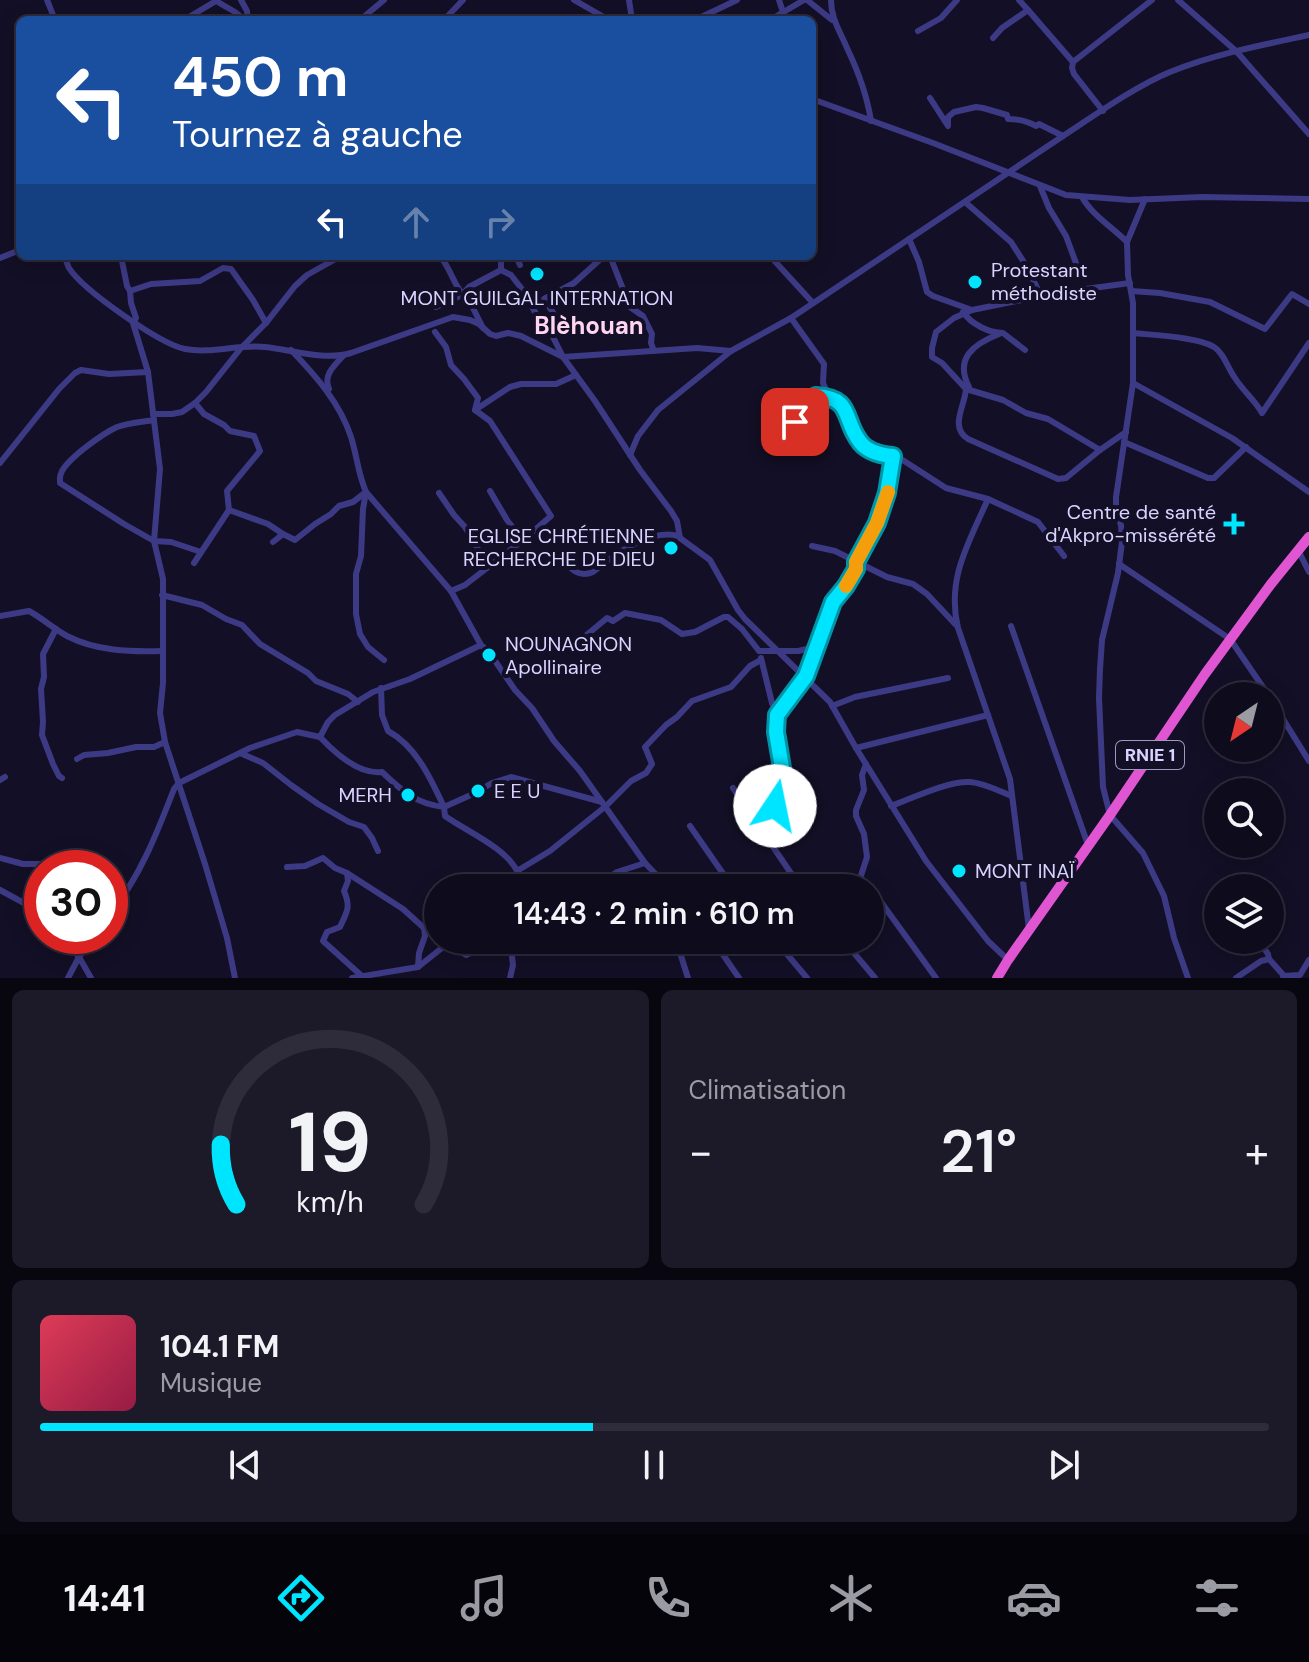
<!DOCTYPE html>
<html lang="fr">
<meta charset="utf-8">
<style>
:root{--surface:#0e0b1c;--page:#1c1929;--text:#f1f3f6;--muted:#9b9ba3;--line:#2e2b3b;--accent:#00e5ff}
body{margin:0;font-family:"DM Sans",sans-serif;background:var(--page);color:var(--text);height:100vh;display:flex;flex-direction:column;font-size:30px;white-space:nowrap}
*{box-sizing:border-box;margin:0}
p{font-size:26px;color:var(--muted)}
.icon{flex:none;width:44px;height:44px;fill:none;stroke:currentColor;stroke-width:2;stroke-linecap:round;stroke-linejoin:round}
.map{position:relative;height:978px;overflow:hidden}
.drawer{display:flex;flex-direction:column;gap:12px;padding:12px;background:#08060f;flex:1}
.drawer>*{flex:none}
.top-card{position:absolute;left:16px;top:16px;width:800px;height:244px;border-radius:12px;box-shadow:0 4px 20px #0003,0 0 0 2px var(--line);background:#1a4fa0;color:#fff;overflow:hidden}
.needle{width:52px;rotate:215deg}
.fabs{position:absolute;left:1204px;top:682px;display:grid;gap:16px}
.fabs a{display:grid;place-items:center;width:80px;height:80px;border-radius:50%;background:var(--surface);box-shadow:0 4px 20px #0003,0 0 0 2px var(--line);font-size:40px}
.speed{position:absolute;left:24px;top:850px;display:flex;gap:16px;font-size:40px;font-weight:700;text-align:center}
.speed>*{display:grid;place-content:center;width:104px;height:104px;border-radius:50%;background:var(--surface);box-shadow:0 4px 20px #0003,0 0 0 2px var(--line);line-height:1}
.speed .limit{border:12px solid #d22;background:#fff;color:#111}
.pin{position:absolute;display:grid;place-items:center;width:68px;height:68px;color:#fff;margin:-34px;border-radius:16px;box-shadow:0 4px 12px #0006}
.me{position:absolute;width:88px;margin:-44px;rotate:11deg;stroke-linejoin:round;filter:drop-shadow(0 0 6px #0008)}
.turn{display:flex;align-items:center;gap:28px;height:168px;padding:0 24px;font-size:36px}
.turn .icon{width:104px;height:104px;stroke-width:2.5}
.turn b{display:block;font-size:56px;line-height:68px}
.lanes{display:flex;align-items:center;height:76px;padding:0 24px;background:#0003;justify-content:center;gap:40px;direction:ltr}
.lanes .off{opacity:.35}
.big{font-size:60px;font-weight:600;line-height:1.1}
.drawer .card{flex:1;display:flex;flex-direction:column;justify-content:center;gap:12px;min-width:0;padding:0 28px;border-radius:12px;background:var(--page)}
.drawer .dial{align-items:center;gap:0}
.dial svg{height:208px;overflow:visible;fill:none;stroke:var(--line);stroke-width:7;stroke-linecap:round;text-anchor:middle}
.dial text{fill:var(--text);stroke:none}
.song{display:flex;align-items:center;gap:24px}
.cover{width:96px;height:96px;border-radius:12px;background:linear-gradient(135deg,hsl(350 70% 55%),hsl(340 70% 35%))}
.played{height:8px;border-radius:4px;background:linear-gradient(90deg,var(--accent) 45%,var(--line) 45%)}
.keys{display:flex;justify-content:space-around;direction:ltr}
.heat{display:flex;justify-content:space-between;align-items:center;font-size:44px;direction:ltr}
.drawer .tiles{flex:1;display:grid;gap:12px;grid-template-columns:1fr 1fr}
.card:last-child{grid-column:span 2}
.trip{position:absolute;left:424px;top:874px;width:460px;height:80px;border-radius:40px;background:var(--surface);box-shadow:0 4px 20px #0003,0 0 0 2px var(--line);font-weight:600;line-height:80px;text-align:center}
.menu{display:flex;height:128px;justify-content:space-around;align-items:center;background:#06040b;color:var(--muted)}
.menu .icon{width:56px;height:56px}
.menu .selected{color:var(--accent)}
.menu b{font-size:36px;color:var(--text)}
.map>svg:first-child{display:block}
</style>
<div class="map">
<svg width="1309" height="978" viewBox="0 0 1309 978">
<rect width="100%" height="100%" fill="#130f26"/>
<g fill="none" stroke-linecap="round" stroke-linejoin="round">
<g stroke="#3d3a85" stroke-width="6">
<path d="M47 0 55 20"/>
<path d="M241 0 247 11 248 20"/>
<path d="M574 0 609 20"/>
<path d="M629 0 632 20"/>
<path d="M779 0 783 12"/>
<path d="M807 0 832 20"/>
<path d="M831 0C831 19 840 31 847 48 858 71 867 95 871 121"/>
<path d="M1019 0 1028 10"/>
<path d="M1178 0 1236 51 1309 134"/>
<path d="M184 20 216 1 235 12 245 20"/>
<path d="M360 20 384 0"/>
<path d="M444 20 463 0"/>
<path d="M695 20 737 0"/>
<path d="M770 20 804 0"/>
<path d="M918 31 941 18 957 0"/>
<path d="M993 38 1002 28 1028 10 1073 62"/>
<path d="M930 98 948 126V117L954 112 976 107 983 108 1007 115 1008 119C1017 119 1026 120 1036 126L1039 124 1063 136"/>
<path d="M812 99 933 143 1066 195 1130 200 1202 197 1309 199"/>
<path d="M1103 111 1074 74 1072 68 1073 62 1152 0"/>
<path d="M1040 186 1049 208 1066 236 1080 274"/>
<path d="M1082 197C1092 215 1112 227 1127 242"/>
<path d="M1145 199 1127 242 1128 275 1133 303V383L1116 497V511L1121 525 1122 542 1118 573 1102 640 1100 669 1099 698 1103 787 1110 815 1143 853 1164 896 1174 938 1188 978"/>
<path d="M965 202 1011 242 1027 267 1041 296"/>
<path d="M909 239 919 262 927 292 933 296 972 310"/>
<path d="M65 256C66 260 67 264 69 268 83 290 160 344 185 349 212 354 238 344 265 347 293 350 324 361 351 353L453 317 470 320 479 324 490 334 496 336 508 333 521 336 563 357 697 348 731 351"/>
<path d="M121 256 127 286 130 291"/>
<path d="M440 256C450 268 452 280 461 292L459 296"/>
<path d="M516 256 520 265"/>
<path d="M610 256 630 307 643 316 652 334 651 343 654 351"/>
<path d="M770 256 813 303"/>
<path d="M0 258 20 250"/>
<path d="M688 258 689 256"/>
<path d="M501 270V256"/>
<path d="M1131 291 1160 293 1210 302 1265 329 1292 294 1309 304"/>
<path d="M436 307 462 295"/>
<path d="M963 312C971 324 989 333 1003 333L1025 350"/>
<path d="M483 328 472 306 462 295 469 287 501 270 511 275 525 293 536 314 552 335 563 357 595 401 640 470 671 511 677 521 680 538 710 560 738 610 745 619 830 702 856 748 926 861 988 941 1008 960"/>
<path d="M435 332 446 347 451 365 464 379 478 398 475 410 490 421 551 516 523 540"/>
<path d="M1133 333C1152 335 1199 337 1214 347 1224 353 1228 369 1235 378 1243 391 1255 400 1262 413L1309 343"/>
<path d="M552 335 560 323 544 299 574 283 604 256"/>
<path d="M291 350C316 376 340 403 351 437 357 456 358 474 366 492L451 591 481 645 489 652 515 690 532 708 554 741 580 771 645 863 669 888"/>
<path d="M1133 383 1232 438 1309 492"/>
<path d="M969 387C954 358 974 344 999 334"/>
<path d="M329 389C323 375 334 366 343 356"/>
<path d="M966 389 1003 400 1026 413 1048 419 1100 450"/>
<path d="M195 403 204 414 224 425 230 431 254 436 260 451 227 491 229 510 268 524 283 534"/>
<path d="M475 410 510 387 521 384H556L576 375"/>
<path d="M153 414H172L182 412 195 403 206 392 241 348 266 323 295 286 307 275 341 256"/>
<path d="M154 420C142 422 128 423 117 427 102 434 70 457 62 471 59 477 60 477 60 483L124 524 154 541 171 542 201 552"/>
<path d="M795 422 816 396 829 397"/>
<path d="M1126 432 1100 450 1066 478 1058 479 968 439C949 427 965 406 966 389L942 363 932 357V348L936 332 954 318 972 310 1056 293 1130 283"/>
<path d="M1124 442 1208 478H1214L1246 447"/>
<path d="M630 455 638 436 658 410 731 351 791 318 1063 136C1095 115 1136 86 1170 72 1215 54 1262 45 1309 35"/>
<path d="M893 456 901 459 946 488 988 499 1038 522 1064 556"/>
<path d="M0 463 59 389 75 373 81 370 109 374 148 372"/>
<path d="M439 493 454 515 465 527 488 566"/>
<path d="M988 499C969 542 946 579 958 628L1010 779 1029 929"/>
<path d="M273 542 283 534 295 540 315 524 331 514 339 506 353 502 366 492 363 509 361 556 356 574V614L360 634 368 647 384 660"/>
<path d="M812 546 835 551 887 577 913 584 927 594 956 625"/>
<path d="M1298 550 1309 572"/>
<path d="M559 554C569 566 576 579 593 572 613 555 651 528 678 536"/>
<path d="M194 563 229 510"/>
<path d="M1119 564 1230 639 1269 696"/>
<path d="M451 591 465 585 523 540 507 520 490 491"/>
<path d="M162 595 202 605 226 619 242 625 260 644 308 673 316 681 348 694 358 702"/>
<path d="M0 616 29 611C42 618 54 629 67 636 96 651 130 652 162 651"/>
<path d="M1011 626 1088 845"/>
<path d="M56 629 43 654 44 677 41 689 43 722 42 735 53 764 59 776 62 778"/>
<path d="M571 648 607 618 613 621 625 613 661 620 682 634 695 632 724 617H728L742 629 759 651H798L807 649 817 641 825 627 833 602 846 586 856 569V562L877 523 887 493 893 456 873 452 861 443 857 438 847 412 829 397 823 383 824 364 791 318"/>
<path d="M761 658 772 703 777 715 776 732 783 774C783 784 776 790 775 799L771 845"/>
<path d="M381 688 382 715 388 731C416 746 431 779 444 807L473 794 492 783 511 777 602 802"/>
<path d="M1270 698 1309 761"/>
<path d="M832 706 855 697 948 678"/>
<path d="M777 715 806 676 817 642"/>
<path d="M320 737C335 753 359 775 382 772 402 791 416 804 444 807L445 816C466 831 506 848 517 871L550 851 606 806 631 781 646 773 652 764 645 747 666 725 677 717 692 701 731 687 750 666 761 660"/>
<path d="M856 748 988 715"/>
<path d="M240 753 263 763 291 785 318 804 349 822 364 827 372 838 378 851"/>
<path d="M77 759 84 755 108 753 136 747H154L165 742"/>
<path d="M0 780 5 777"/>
<path d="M733 788 801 888"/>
<path d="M891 806C913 798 947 781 970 782 984 783 999 791 1012 796"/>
<path d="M690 826 733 888"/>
<path d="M0 858 23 864H40L53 860"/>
<path d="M287 867 305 866 323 858 335 868 347 873 348 881 344 891C351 907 347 912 340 927L327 932 323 941 364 978"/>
<path d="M347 873 403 909 424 928 425 936 419 953 418 967"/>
<path d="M861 878 873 891 936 978"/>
<path d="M593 888 617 872 645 863"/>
<path d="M769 888 789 873"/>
<path d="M857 888 867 857 864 834 856 816V810L864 790 862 775 866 764"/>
<path d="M0 890 33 908 42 916"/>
<path d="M110 914C140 877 157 833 174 789L179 783 250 748 297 732 320 737 328 722 335 715 373 692 410 679 481 645"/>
<path d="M62 936 79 957 91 978"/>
<path d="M676 940 688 978"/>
<path d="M713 940 739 978"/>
<path d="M775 940 807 978"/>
<path d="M843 940 875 978"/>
<path d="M1258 940 1268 954 1269 959"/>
<path d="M1283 976 1300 975 1309 960"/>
<path d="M68 978 79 957 94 936"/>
<path d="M235 978 227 938 205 864 165 742 160 713 163 683V579L154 541 160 469 148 372 133 323 136 318 131 303 130 291 151 284 200 281 223 268 231 269 253 300 266 323"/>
<path d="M352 978 418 967 447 944 466 955 501 940"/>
<path d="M510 978 513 965 510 940"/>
<path d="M1236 978 1261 961 1269 959 1286 978"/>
</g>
<path stroke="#e055d1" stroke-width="10" d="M997 978 1008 960 1110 815 1205 674 1271 584 1309 537"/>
</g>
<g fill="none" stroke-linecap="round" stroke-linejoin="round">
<g stroke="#0095a6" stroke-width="20">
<path id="route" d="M775 806C774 790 783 787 783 774L776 732 777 715 806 676 833 602 846 586 856 569V562L877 523 887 493 893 456C880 455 865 451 858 439 843 417 852 398 816 396L795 422"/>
</g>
<use href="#route" stroke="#00e5ff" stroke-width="14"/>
<path stroke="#f59e0b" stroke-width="14" d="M846 586 856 569V562L877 523 888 492"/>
</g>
<g fill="#00e5ff" stroke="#130f26" stroke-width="3">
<circle cx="537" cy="274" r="8"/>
<circle cx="975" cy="282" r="8"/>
<path d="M1230 512h8v8h8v8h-8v8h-8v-8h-8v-8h8z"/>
<circle cx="671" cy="548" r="8"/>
<circle cx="489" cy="655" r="8"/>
<circle cx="478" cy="791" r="8"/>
<circle cx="408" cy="795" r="8"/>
<circle cx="959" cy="871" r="8"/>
</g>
<g text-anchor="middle" stroke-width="8" stroke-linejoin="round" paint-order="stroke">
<rect fill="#130f26" stroke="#9e99be" stroke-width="2" x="1116" y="741" width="68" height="28" rx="6"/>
<g font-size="18" font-weight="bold" fill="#d9d4ff">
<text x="1150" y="761">RNIE 1</text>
</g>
<g font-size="20" fill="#d9d4ff" stroke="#130f26" text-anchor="start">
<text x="991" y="277">Protestant<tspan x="991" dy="23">méthodiste</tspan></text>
<text x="537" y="305" text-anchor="middle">MONT GUILGAL INTERNATION</text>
<text x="1216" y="519" text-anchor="end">Centre de santé<tspan x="1216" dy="23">d'Akpro-missérété</tspan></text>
<text x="655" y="543" text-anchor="end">EGLISE CHRÉTIENNE<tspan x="655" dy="23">RECHERCHE DE DIEU</tspan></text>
<text x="505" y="651">NOUNAGNON<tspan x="505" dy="23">Apollinaire</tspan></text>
<text x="494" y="798">E E U</text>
<text x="392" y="802" text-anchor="end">MERH</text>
<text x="975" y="878">MONT INAÏ</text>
</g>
<g font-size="24" font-weight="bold" fill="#ffd6f0" stroke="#130f26">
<text x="589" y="334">Blèhouan</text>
</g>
</g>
</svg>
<div class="fabs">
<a><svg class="needle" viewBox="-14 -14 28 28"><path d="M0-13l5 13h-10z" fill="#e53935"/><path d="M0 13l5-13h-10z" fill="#9b9ba3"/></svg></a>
<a><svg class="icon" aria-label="search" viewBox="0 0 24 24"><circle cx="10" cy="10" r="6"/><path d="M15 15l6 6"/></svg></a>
<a><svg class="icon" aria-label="layers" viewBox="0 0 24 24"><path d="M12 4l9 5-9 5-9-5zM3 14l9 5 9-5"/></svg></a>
</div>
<div class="speed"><div class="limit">30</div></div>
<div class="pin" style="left:795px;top:422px;background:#d93025"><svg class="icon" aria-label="arrive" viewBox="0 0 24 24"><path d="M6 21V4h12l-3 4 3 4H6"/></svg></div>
<svg class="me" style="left:775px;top:806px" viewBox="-20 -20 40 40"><circle r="19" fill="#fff"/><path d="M0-13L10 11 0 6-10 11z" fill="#00e5ff"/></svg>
<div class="trip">14:43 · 2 min · 610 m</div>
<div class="top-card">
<div class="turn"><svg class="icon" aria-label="left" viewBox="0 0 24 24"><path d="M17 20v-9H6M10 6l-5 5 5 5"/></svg><div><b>450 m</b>Tournez à gauche</div></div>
<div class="lanes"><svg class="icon" aria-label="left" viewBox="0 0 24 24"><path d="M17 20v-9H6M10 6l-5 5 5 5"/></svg><svg class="icon off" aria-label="ahead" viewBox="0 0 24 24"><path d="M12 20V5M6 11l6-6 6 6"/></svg><svg class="icon off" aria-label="right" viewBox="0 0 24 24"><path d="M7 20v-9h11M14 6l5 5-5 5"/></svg></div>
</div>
</div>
<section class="drawer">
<div class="tiles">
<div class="card dial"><svg viewBox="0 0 100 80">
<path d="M14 69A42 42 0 1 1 86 69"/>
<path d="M14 69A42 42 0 0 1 8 46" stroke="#00e5ff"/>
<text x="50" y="56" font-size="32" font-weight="700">19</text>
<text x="50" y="72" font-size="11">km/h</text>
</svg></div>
<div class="card"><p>Climatisation</p>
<div class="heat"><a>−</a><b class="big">21°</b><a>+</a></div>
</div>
<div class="card">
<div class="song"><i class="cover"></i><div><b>104.1 FM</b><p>Musique</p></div></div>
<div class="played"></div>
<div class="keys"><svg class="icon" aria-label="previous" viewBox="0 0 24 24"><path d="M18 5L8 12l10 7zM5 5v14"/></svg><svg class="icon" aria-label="pause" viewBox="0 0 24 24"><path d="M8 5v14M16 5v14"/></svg><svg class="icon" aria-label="next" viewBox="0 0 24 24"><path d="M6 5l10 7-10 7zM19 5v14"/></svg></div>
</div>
</div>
</section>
<nav class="menu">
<b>14:41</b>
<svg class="icon selected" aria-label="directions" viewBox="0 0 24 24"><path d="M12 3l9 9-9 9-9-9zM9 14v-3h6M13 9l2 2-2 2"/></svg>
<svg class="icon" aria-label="music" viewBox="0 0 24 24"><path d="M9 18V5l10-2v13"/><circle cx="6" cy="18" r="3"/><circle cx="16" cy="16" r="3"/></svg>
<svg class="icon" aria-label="phone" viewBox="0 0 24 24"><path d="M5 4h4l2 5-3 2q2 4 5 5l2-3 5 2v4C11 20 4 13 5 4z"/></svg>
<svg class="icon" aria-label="climate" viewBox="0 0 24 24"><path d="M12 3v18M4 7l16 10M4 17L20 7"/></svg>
<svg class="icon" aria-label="car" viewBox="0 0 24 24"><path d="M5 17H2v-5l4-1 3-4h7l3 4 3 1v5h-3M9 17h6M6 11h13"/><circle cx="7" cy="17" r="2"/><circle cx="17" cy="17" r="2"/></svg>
<svg class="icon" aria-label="filters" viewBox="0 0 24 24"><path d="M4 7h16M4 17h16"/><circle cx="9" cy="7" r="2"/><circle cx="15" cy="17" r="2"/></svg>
</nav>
